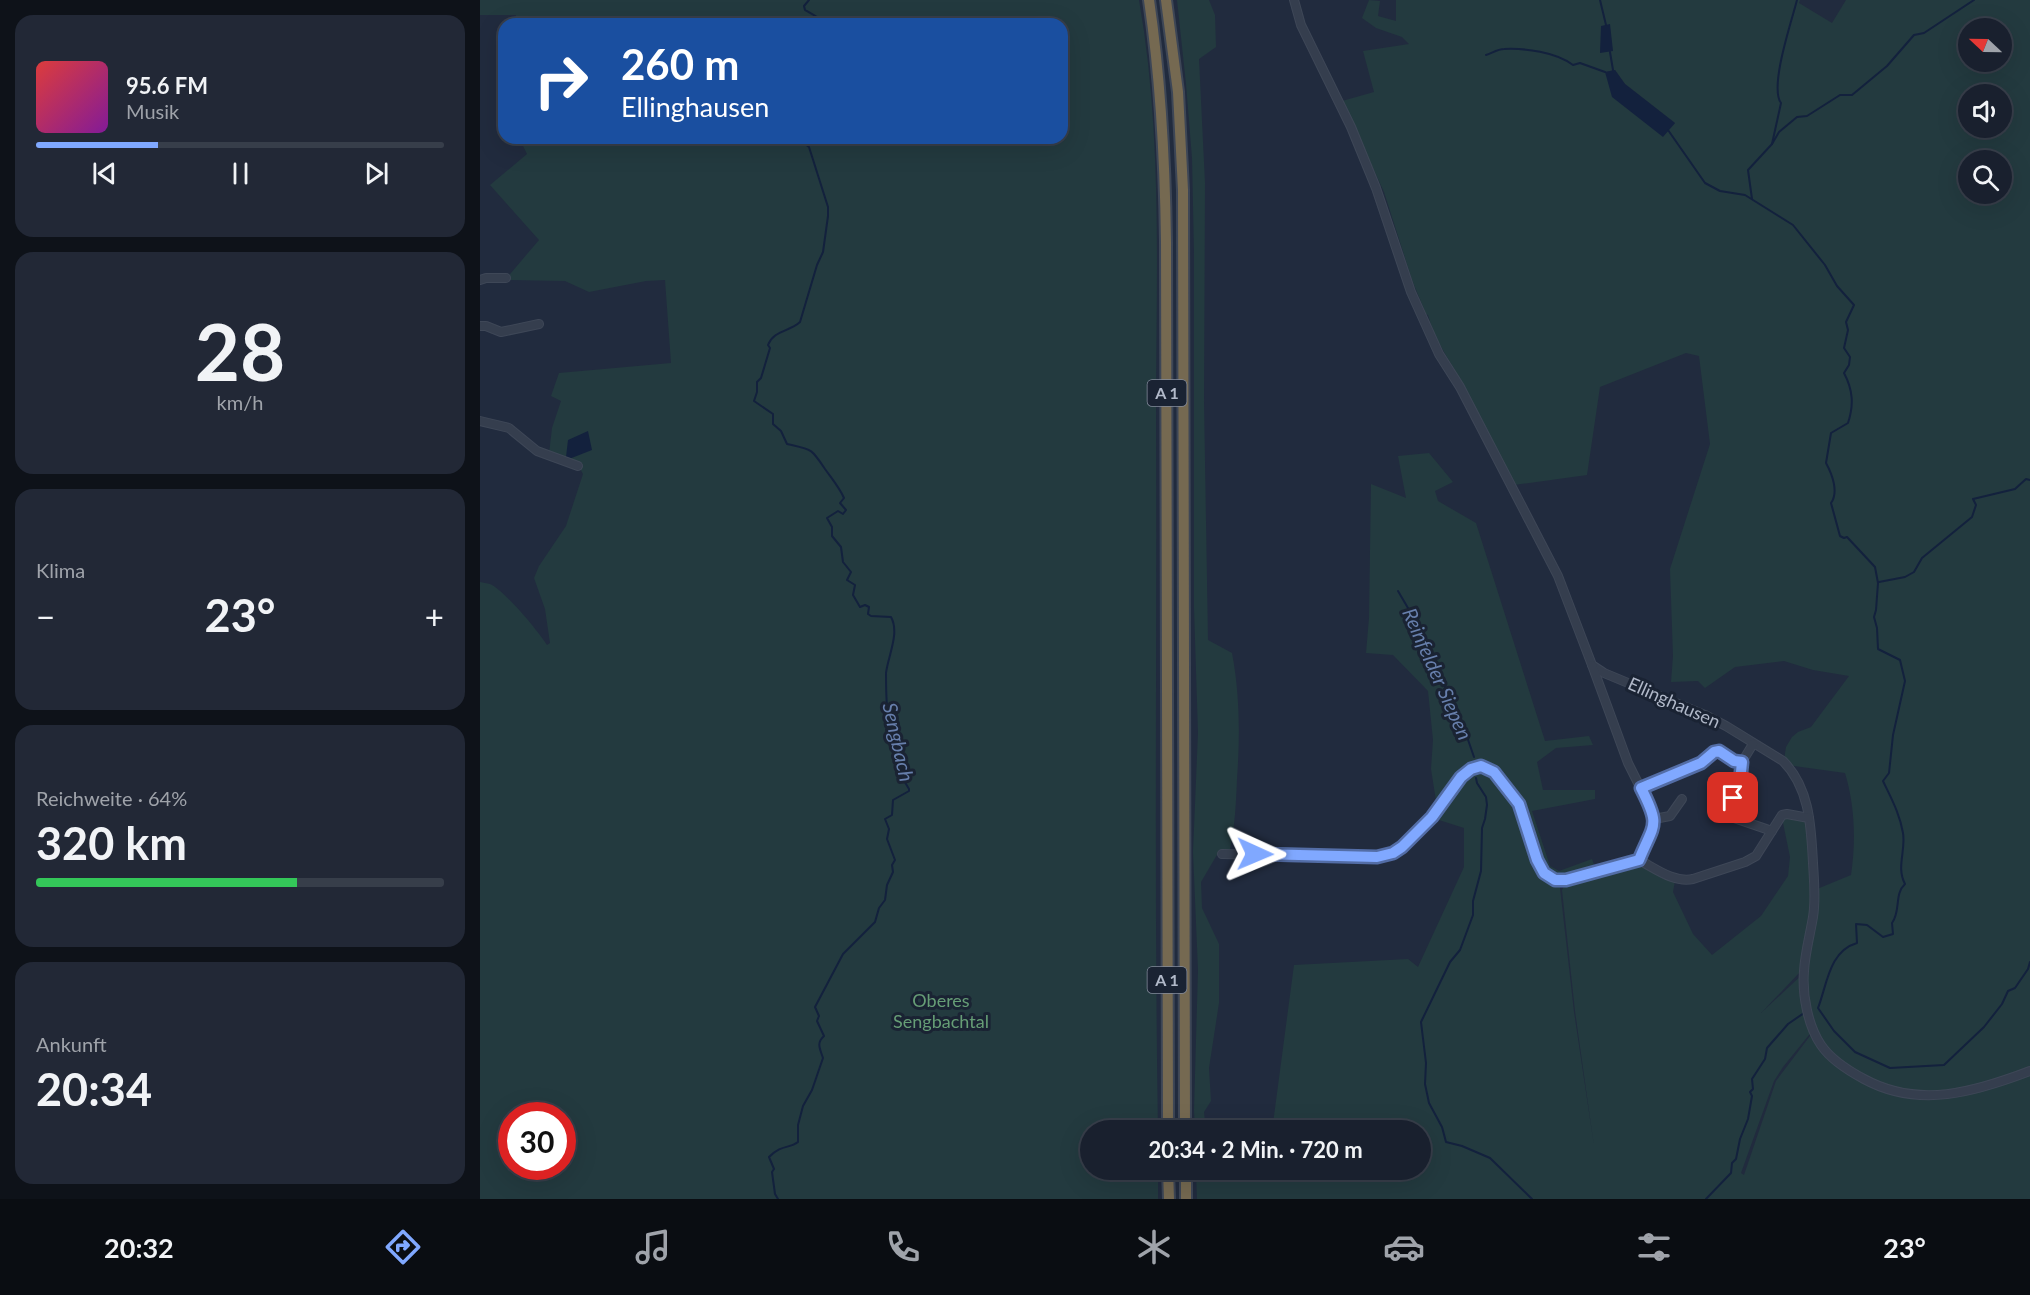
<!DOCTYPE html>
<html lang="de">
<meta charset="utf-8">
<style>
:root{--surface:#19202e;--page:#222836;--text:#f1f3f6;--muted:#9fa3aa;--line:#373e4a;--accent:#80a8ff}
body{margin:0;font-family:Lato,sans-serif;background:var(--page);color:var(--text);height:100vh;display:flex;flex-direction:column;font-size:22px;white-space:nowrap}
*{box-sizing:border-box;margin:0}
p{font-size:20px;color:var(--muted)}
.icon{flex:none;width:33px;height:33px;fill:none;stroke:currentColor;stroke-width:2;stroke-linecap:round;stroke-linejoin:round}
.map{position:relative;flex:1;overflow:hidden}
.side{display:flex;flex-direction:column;gap:15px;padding:15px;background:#0e1219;width:480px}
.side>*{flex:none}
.guide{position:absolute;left:18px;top:18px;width:570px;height:126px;border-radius:18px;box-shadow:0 6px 24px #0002,0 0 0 2px var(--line);background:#1a4fa0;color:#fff;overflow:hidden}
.needle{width:39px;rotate:292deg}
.tools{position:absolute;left:1478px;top:18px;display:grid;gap:12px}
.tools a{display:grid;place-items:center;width:54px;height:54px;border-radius:50%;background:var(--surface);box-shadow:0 6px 24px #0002,0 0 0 2px var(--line);font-size:30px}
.speed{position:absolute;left:18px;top:1102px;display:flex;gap:12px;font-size:30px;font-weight:700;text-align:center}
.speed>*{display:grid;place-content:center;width:78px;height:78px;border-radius:50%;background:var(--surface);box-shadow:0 6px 24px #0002,0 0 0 2px var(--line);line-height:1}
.speed .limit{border:9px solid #d22;background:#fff;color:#111}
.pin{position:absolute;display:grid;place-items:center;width:51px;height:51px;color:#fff;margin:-26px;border-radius:12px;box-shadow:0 3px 9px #0006}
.me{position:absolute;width:66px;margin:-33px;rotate:91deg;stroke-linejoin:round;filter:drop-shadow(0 0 4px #0008)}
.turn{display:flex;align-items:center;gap:21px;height:126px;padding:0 24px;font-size:27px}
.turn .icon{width:78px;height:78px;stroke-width:2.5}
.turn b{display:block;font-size:42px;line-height:51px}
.big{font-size:45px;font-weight:700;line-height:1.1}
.side .widget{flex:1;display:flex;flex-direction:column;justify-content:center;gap:9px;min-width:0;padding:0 21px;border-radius:18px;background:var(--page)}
.side .dial{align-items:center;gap:0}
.dial b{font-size:78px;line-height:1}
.song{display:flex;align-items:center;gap:18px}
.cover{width:72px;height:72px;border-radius:9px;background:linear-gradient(135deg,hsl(0 70% 55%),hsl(290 70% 35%))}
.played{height:6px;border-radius:3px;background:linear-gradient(90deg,var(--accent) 30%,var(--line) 30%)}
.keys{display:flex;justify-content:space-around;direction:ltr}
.heat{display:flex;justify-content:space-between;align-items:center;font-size:33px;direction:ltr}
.charge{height:9px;border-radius:4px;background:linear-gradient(90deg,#34c759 64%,var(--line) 0)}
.trip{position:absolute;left:600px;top:1120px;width:351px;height:60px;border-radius:30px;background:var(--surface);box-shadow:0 6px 24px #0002,0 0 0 2px var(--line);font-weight:700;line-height:60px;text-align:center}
.dock{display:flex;height:96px;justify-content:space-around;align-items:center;background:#0a0d12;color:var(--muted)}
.dock .icon{width:42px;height:42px}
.dock .selected{color:var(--accent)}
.dock b{font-size:27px;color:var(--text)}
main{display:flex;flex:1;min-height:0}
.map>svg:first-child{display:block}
</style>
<main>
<section class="side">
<div class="widget">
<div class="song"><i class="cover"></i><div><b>95.6 FM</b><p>Musik</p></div></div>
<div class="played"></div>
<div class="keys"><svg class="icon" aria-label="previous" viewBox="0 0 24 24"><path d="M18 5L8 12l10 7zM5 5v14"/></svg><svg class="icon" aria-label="pause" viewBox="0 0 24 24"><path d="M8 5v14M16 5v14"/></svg><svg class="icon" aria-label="next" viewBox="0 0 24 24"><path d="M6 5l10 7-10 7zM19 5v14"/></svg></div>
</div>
<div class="widget dial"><b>28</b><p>km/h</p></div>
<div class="widget"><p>Klima</p>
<div class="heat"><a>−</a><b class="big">23°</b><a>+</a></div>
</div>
<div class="widget"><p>Reichweite · 64%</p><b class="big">320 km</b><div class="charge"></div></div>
<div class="widget"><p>Ankunft</p><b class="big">20:34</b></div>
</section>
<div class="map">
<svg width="1550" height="1199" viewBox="0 0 1550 1199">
<rect width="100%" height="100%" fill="#212b3e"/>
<g fill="#233a3f" fill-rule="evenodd">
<path d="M0 0H659C683 136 676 276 676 414 677 653 674 892 678 1131H610V1170H678V1199H0V582C3 583 7 583 10 584 24 590 58 631 67 645L70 643 65 609 54 578 59 566 86 526 103 474 98 465 69 454 72 428 81 401 71 396 79 373 191 363 185 280 166 281 109 292 85 281 25 280 59 240 10 185 47 154 39 138H582V24H36V15H0ZM32 1116H82V1167H32Z"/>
<path d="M697 0H729L735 15 736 47 719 59 725 183 724 402 728 640 752 653C760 695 760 737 757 779 756 803 755 826 750 849L738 853 721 882 722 908 739 944V1003L729 1068 731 1101 724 1112 726 1131H715L714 1110 718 970 713 852 718 733 714 608V253L712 158 706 84Z"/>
<path d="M889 0 900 1 898 16 916 21V0H1320L1319 3 1352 23 1366 0H1550V1199H717L716 1170H940V1131H792L814 965 928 959 938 967 984 867V828L959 820 951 769 953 740 948 691 913 655 886 653 889 618 891 484 926 498 918 456 949 453 973 482 955 491 958 501 996 523 1065 741 1109 736 1113 745 1076 748 1057 762 1063 790H1115V799L1052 811 1070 866 1079 871 1112 859 1116 870 1079 879 1094 1012 1114 1146 1095 1011 1082 890 1086 882 1159 863 1195 881 1193 892 1213 934 1232 955 1281 916 1308 876 1310 857 1302 818 1307 815 1321 819 1327 824 1332 878 1331 908 1321 971 1281 1013 1326 971 1337 889 1371 875C1376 842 1375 806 1365 773L1307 765 1304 760 1306 747 1312 737 1318 732 1331 727 1369 676 1333 670 1304 661 1255 667 1225 688 1218 681 1191 682 1193 656 1190 569 1230 444 1219 356 1206 353 1120 387 1107 475 1034 485C1017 449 999 415 981 381 969 359 954 339 948 315L946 314 932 280 904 192 862 101 894 92 883 51 929 44 922 37 896 28 882 18ZM1488 28H1521V62H1488ZM1135 70 1145 84 1195 123 1183 136 1125 72ZM1488 94H1521V128H1488ZM1488 160H1521V194H1488ZM1333 1030 1343 1046 1333 1032 1296 1081 1264 1175 1261 1173 1294 1081 1303 1067Z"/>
</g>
<g fill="#13213d">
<path d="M1130 24 1133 51 1120 53 1121 26Z"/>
<path d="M1135 70 1145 84 1195 123 1183 137 1132 97 1125 72Z"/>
<path d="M108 431 112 450 89 459 86 457 88 440Z"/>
</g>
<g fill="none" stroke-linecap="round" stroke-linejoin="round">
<g stroke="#13213d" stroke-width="2">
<path d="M329 0 324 6 325 10C332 14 341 19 347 24"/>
<path d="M1120 0 1126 25"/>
<path d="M1130 52 1133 70"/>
<path d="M1006 55C1012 53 1018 49 1024 49 1045 48 1076 52 1093 65L1100 63 1125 72"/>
<path d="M1188 130 1225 183 1240 191 1265 195 1313 225 1345 265 1357 286 1374 305 1366 322 1368 330 1364 348 1370 357 1369 365 1364 373C1373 390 1374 405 1368 423L1351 433 1346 463C1352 474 1359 492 1351 503L1360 536 1364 538 1367 537 1395 567 1398 583 1396 610 1394 617 1397 628 1398 649 1420 660 1425 681 1413 735 1409 773 1403 781C1411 798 1420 814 1423 833 1426 851 1416 867 1425 884 1414 894 1421 911 1412 923L1413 934 1403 937 1387 925 1376 924 1377 943C1349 951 1347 985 1338 1008L1354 1031 1375 1052 1410 1068 1464 1065 1504 1027 1522 1004 1528 991 1535 988 1548 969 1550 962"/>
<path d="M1292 144 1299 132 1317 117 1327 116 1360 95H1372L1407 66 1434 35 1444 33 1494 0"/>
<path d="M1272 199 1268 170 1292 144 1301 103C1289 87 1312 20 1317 0"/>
<path d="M1399 582 1425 577 1434 572 1442 558 1492 517 1496 505 1493 499 1535 489 1546 479 1550 480"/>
<path d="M918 591 935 620 950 668 965 687 977 708 994 757"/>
<path d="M996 778 997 783 1006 797 1007 805 1005 819 1002 828 1001 871 993 901V915L980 950 970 962 941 1022 946 1063 945 1084 949 1103 962 1127 966 1142 982 1146 1010 1158 1052 1199"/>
<path d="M298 1199 295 1194 292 1172 294 1169 289 1157C302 1144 309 1149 318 1142V1125L323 1106 332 1090 343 1058C340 1049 336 1043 344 1036L337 1021 339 1016 335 1007 363 954 395 922 399 908 405 900 407 885 413 872 412 865 415 860 407 839 409 829 405 819 412 815 413 800 429 791V789L423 779C427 754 409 731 407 706 406 695 406 683 406 673 408 656 420 633 411 617L391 616 388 614 389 607 385 605 380 607 373 595 375 585 367 580 371 572 363 562 361 547 352 536V527L347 518 358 511 363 514 366 510 360 503 364 498C359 487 352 479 345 469 331 448 333 450 307 444L301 431 293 424V414L274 401 277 392V382L281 378 290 348 288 345C294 330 309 332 320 322L337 265 343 252 348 216V207L329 147 317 138"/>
<path d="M1226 1199 1251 1173 1252 1163 1256 1159 1260 1139 1268 1119 1272 1096 1270 1092 1273 1089 1272 1079 1285 1059 1287 1048 1308 1024 1324 1013"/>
</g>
<g stroke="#3e4757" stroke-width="10">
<g id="minor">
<path d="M814 0 821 25 871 127 896 188 931 292 959 354 980 387 1078 576 1112 665 1124 673 1225 715 1246 726 1303 761C1330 788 1331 827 1333 863 1334 881 1336 899 1333 917 1330 935 1325 953 1324 971 1322 995 1328 1026 1341 1045 1351 1060 1369 1071 1384 1079 1439 1109 1495 1092 1550 1071"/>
<path d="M0 280 6 278H26"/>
<path d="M0 326H6L21 332 59 324"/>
<path d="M0 421 29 428 57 451 98 466"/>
<path d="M1112 665 1148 763 1172 811C1177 829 1165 844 1159 860"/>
<path d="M1161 788 1221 763 1234 752 1239 751 1254 761 1262 762"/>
<path d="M1253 798 1260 782 1262 762 1273 744"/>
<path d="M1234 801 1247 808 1254 818 1292 831"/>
<path d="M1174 819 1190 816 1202 799"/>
<path d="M742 854 897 857C923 853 945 828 960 808 970 794 980 767 1000 767 1010 766 1016 775 1021 782 1027 788 1034 795 1038 803 1049 822 1051 872 1075 879 1090 884 1140 864 1159 860 1176 869 1194 883 1213 879L1265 862 1276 856 1302 815 1307 814 1329 818"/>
</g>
</g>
<g stroke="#3d4656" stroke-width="14">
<g id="highway">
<path d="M669 0C681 81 685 161 686 242L688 1131"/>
<path d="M686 0 698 92 703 190 705 1131"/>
<path d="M688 1170 689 1199"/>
<path d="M706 1170V1199"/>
</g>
</g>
<use href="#minor" stroke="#353e4e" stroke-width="8"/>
<use href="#highway" stroke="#756951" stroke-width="10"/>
</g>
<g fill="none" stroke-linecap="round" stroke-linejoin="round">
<g stroke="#536da6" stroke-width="15">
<path id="route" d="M775 854 897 857 913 853 922 847 952 817 981 777 991 769 1001 766 1014 772 1039 804 1057 860 1064 873 1075 880H1086L1159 860C1174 823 1181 827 1161 788L1221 763 1234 752 1239 751 1254 761 1262 762 1260 782 1253 798"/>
</g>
<use href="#route" stroke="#80a8ff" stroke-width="10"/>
</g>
<g text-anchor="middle" stroke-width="6" stroke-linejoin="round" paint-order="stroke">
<g fill="#1a2333" stroke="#848c9c" stroke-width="1.5">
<rect x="667.5" y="380" width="39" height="26" rx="4.5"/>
<rect x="667.5" y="967" width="39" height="26" rx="4.5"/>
</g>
<g font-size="16" font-weight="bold" fill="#b1b9c9">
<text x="687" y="399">A 1</text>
<text x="687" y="986">A 1</text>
</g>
<g font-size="18" fill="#b1b9c9" stroke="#1a2333">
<text transform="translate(1194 703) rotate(24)" y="6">Ellinghausen</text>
</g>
<g font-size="18" fill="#669d76" stroke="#1a2333">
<text x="461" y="1007">Oberes<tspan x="461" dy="21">Sengbachtal</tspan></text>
</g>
<g font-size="20" font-style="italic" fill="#677fac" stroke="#1a2333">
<text transform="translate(957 674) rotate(66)" y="7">Reinfelder Siepen</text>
<text transform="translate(418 742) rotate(77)" y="7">Sengbach</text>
</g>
</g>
</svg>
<div class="tools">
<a><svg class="needle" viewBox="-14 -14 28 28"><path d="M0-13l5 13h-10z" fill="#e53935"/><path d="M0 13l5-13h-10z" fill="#9fa3aa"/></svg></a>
<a><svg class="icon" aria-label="sound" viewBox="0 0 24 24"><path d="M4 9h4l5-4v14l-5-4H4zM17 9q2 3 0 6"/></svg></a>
<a><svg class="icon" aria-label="search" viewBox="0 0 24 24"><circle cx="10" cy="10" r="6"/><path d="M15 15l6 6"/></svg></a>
</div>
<div class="speed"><div class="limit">30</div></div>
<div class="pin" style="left:1253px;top:798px;background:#d93025"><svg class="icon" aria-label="arrive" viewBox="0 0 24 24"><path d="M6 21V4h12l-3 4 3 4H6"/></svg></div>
<svg class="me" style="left:775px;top:854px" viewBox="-20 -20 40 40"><path d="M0-17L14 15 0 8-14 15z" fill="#80a8ff" stroke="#fff" stroke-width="4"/></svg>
<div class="trip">20:34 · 2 Min. · 720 m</div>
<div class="guide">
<div class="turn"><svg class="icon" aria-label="right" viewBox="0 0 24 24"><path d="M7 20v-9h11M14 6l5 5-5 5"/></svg><div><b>260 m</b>Ellinghausen</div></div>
</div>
</div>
</main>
<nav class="dock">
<b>20:32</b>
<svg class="icon selected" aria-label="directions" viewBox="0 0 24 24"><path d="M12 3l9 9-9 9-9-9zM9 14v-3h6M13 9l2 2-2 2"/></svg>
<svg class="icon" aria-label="music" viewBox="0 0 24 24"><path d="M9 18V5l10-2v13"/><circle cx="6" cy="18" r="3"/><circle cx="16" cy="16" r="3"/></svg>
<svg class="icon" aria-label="phone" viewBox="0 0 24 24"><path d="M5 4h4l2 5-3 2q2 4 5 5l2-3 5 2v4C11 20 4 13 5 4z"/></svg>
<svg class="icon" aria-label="climate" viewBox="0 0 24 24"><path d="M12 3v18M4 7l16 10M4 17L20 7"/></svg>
<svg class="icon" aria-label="car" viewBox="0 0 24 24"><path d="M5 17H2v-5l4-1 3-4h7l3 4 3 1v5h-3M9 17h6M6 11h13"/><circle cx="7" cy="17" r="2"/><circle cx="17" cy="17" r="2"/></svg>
<svg class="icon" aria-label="filters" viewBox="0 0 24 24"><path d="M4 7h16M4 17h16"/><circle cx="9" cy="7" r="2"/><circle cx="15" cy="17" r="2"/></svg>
<b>23°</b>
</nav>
